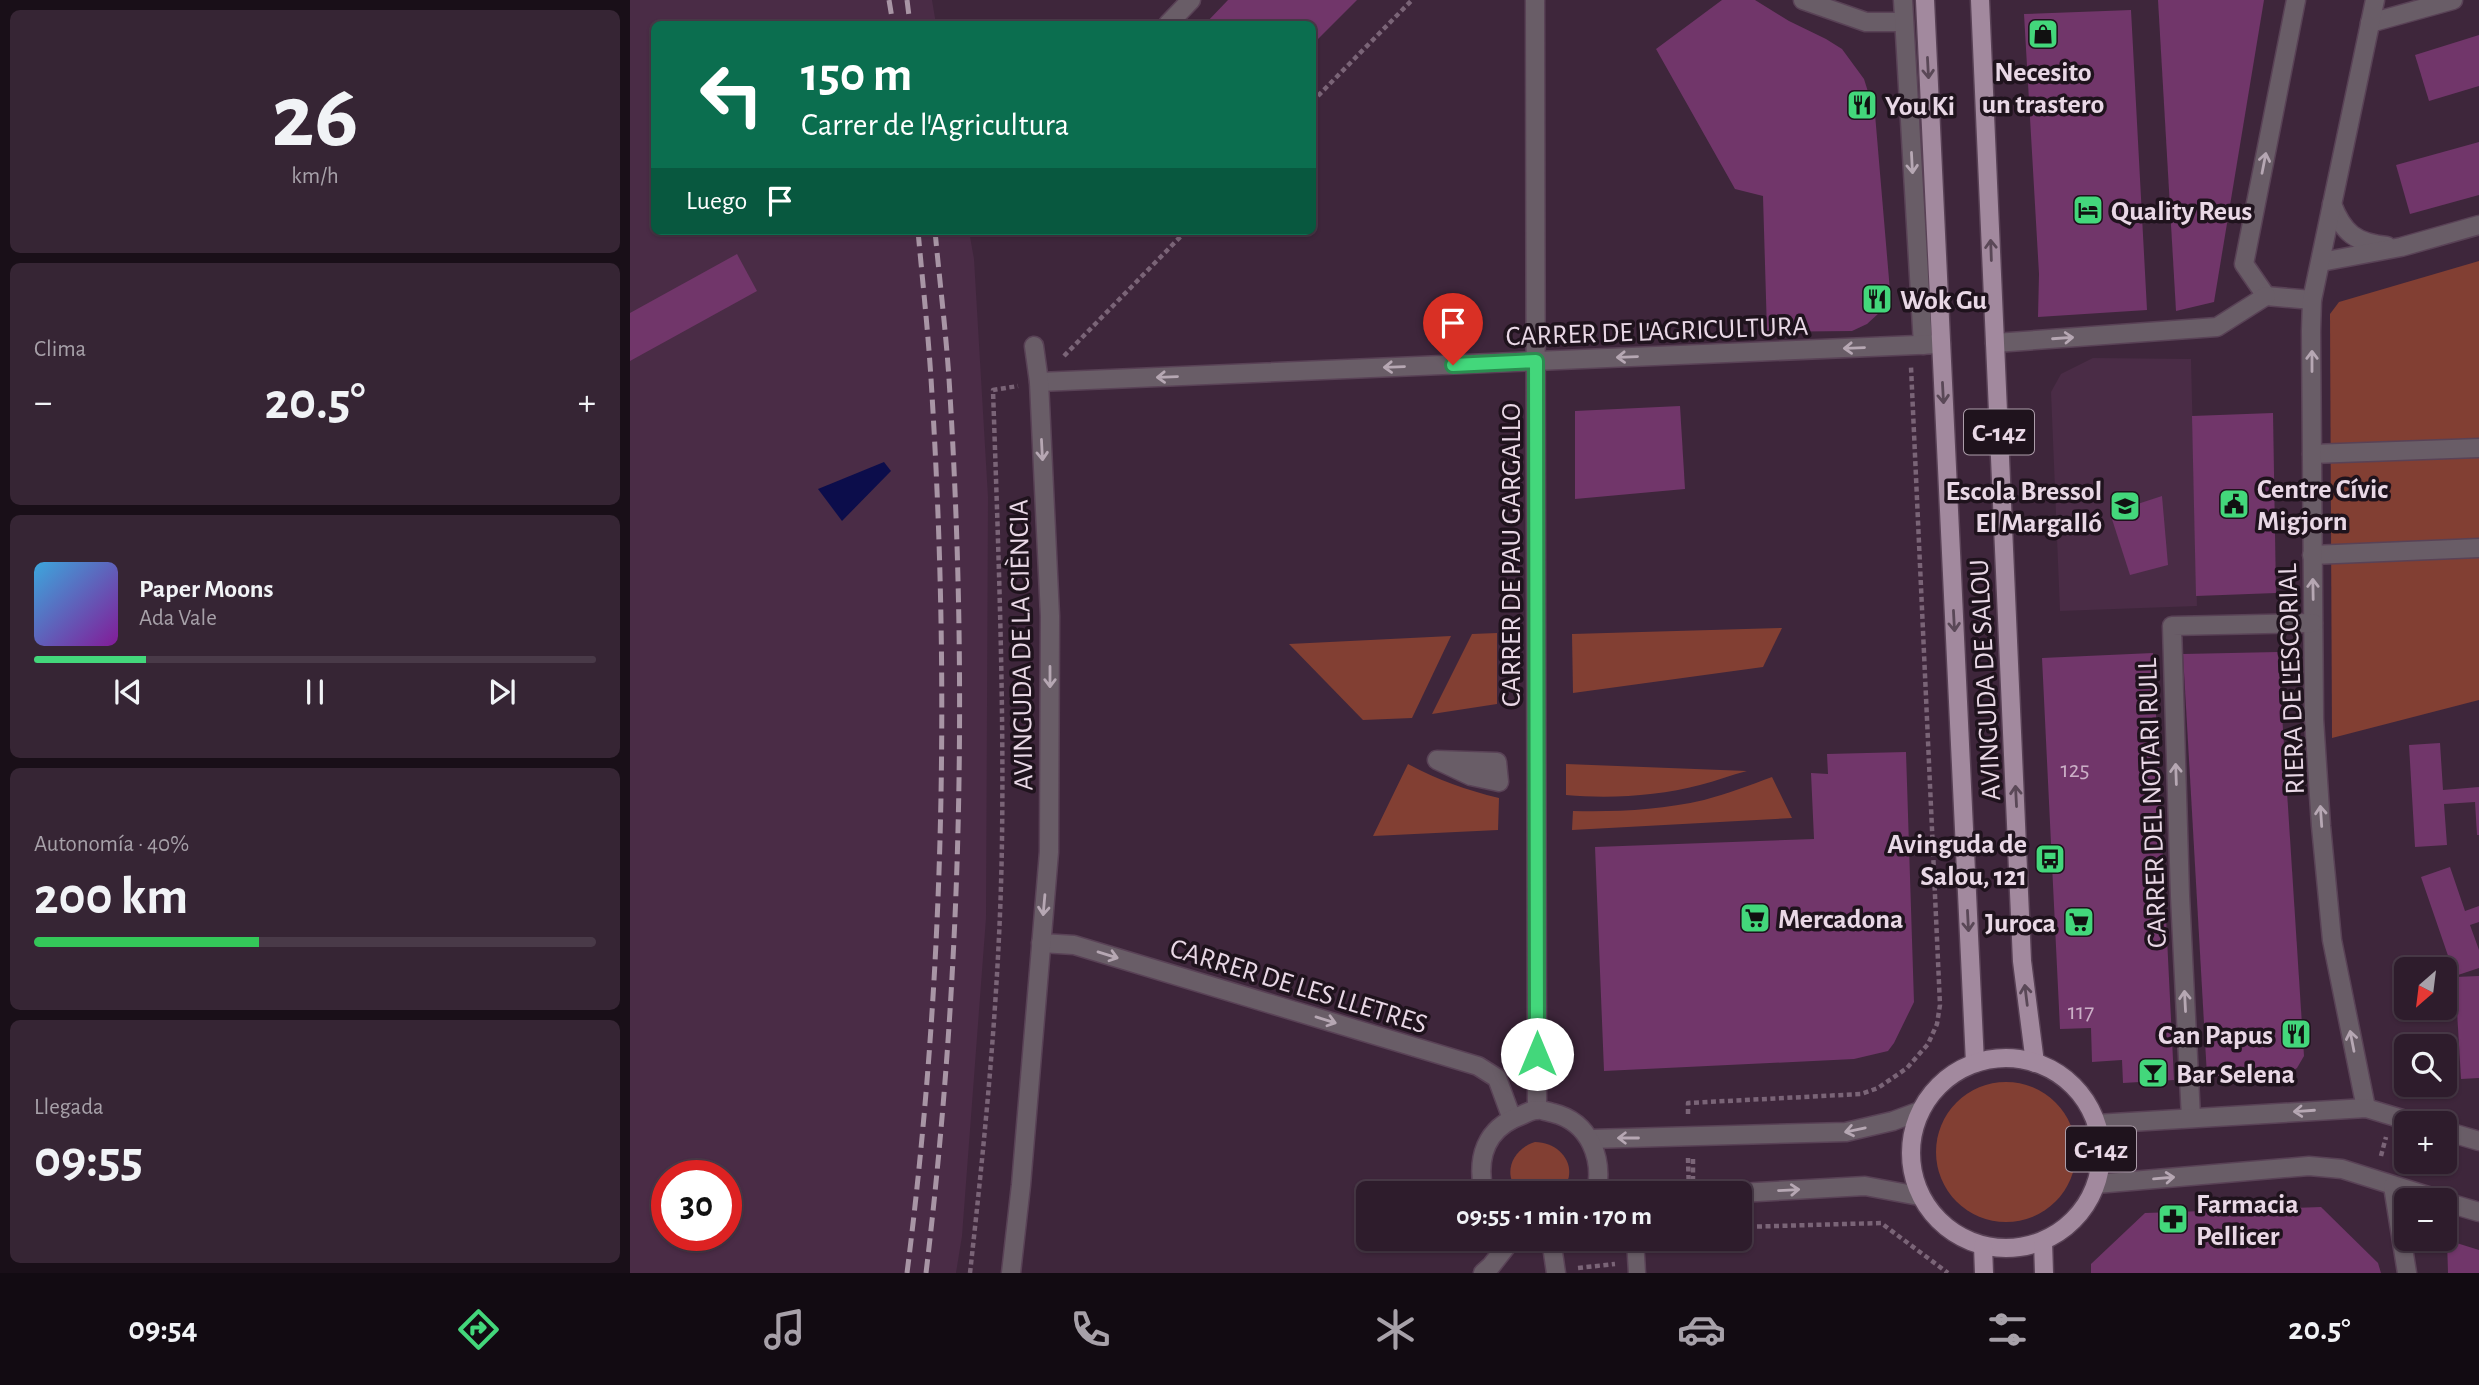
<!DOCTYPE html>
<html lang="es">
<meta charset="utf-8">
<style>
:root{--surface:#2e1c2c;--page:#362534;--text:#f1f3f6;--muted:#a7a1a9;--line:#493a48;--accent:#43d77b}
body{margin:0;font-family:"Alegreya Sans",sans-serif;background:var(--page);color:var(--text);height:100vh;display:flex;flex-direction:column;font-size:26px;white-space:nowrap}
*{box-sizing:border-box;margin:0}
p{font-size:23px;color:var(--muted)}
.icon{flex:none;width:38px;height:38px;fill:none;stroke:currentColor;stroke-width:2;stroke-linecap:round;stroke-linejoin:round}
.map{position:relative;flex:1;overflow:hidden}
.details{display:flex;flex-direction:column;gap:10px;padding:10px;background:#190f18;width:630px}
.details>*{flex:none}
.banner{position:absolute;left:21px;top:21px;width:665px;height:214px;border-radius:10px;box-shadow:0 2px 5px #0004,0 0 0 2px var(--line);background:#0b6e4f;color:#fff;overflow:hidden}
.needle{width:46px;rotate:208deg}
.controls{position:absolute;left:1764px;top:957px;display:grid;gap:14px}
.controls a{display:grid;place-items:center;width:63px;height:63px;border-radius:10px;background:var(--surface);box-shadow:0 2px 5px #0004,0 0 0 2px var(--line);font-size:35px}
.speed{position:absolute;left:21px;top:1160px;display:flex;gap:14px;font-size:35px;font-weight:700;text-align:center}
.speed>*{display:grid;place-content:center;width:91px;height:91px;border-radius:50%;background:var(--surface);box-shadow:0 2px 5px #0004,0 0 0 2px var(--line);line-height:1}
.speed .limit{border:10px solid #d22;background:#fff;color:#111}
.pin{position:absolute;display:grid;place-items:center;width:60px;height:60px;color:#fff;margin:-72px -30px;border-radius:50% 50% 50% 0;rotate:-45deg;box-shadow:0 0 7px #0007}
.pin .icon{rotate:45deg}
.me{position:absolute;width:77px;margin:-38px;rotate:0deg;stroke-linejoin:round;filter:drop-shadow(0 0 5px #0008)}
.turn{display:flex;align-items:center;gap:24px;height:147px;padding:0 35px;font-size:32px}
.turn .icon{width:91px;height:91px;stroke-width:2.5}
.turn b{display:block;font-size:49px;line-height:60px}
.then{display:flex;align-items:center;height:66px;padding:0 35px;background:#0003;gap:14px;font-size:26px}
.big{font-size:52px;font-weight:600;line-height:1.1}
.details .tile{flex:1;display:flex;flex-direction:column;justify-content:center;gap:10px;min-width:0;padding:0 24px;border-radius:10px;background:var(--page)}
.details .dial{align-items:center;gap:0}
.dial b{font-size:91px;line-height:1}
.song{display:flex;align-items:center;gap:21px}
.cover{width:84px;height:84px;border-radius:10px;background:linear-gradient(135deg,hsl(200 70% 55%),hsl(290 70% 35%))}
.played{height:7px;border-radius:4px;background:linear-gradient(90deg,var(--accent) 20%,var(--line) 20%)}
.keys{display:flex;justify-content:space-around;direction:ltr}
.heat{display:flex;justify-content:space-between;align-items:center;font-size:38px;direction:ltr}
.charge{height:10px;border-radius:5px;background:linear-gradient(90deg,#34c759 40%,var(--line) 0)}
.trip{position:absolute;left:726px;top:1181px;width:396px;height:70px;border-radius:10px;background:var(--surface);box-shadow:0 2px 5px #0004,0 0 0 2px var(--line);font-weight:600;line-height:70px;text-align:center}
.dock{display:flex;height:112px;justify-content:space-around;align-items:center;background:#120b12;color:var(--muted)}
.dock .icon{width:49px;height:49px}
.dock .current{color:var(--accent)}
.dock b{font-size:32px;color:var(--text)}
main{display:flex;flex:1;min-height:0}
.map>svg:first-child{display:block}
</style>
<main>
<section class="details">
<div class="tile dial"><b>26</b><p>km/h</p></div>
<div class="tile"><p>Clima</p>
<div class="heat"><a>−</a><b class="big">20.5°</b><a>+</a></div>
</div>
<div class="tile">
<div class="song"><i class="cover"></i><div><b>Paper Moons</b><p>Ada Vale</p></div></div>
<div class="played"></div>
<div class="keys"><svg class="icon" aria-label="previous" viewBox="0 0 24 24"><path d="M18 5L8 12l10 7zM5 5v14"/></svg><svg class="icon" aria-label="pause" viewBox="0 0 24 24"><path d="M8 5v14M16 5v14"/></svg><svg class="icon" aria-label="next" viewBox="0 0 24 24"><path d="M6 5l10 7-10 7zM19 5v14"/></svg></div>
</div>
<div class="tile"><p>Autonomía · 40%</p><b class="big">200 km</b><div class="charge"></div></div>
<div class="tile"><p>Llegada</p><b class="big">09:55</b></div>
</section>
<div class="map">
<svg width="1849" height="1273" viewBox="0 0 1849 1273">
<rect width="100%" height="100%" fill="#3e263b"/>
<g fill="#4a2c46" fill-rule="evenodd">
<path d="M0 0H302L306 24H24V231H339L344 259 358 497 356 918 332 1236 326 1273H0ZM37 1176H96V1236H37Z"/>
<path d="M1463 358 1561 359 1567 606 1430 611 1421 392 1431 374Z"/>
</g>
<g fill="#823f33">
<path d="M1849 261V700L1702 738 1700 314 1709 302Z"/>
<path d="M1152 628 1133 667 943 693 942 634Z"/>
<path d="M867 633V704L802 714 842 634Z"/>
<path d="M821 636 782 718 733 720 659 644Z"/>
<path d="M778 764C808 780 836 790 869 798L868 830 743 836Z"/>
<path d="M936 764 1117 771C1101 775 1086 781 1070 785 1028 796 980 799 936 795Z"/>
<path d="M1142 777 1162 818 942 830 943 811C987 812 1031 810 1074 800 1097 794 1120 785 1142 777Z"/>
<circle cx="1376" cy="1152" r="70"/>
<path d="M905 1142C933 1142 952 1172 929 1193H890C871 1175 882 1149 905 1142Z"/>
</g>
<path fill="#0c0d4b" d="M254 462 261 471 212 521 188 489Z"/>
<g fill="#71366a">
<path d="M598 0H727L682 45V24H575Z"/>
<path d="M1092 0H1125L1159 21 1196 39 1212 49 1234 79 1245 114 1260 291 1257 302 1249 313 1237 324 1222 331 1137 332 1133 196 1105 189 1026 49Z"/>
<path d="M1528 0H1634L1584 302 1546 311Z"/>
<path d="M1501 10 1517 310 1408 317 1409 274 1394 14Z"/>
<path d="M1849 35V86L1799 101 1785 55Z"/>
<path d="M1849 142V195L1780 214 1766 165Z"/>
<path d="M107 254 127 291 0 361V313Z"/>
<path d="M1050 406 1055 489 945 499V411Z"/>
<path d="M1643 413 1646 593 1566 596 1562 416Z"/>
<path d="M1532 496 1538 565 1500 575 1480 513Z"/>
<path d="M1648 652 1674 1056 1667 1068 1656 1075 1577 1076 1553 654Z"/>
<path d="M1523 653 1544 1080 1493 1083 1492 1060 1462 1062 1461 1028 1430 1029 1412 658Z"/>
<path d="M1810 743 1813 790 1849 787V835H1847L1845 802 1814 804 1817 845 1785 847 1779 745Z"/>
<path d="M1276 752 1284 1002 1264 1043 1258 1051 1224 1059 974 1071 965 847 1184 839 1181 773 1198 774 1197 754Z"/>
<path d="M1820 867 1835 911 1849 906V922L1840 925 1849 950V968L1825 976 1791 877Z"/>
<path d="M1849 976V1078L1831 1079 1825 977Z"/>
<path d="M1691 1207 1748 1263 1751 1273H1461V1264L1515 1213Z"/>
<path d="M1817 1240 1849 1250V1273H1818Z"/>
</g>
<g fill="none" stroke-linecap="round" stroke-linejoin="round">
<g stroke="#594256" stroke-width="19">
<path id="service" d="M1005 1239 1007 1273"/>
</g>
<g stroke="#594256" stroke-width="21">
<path id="pedestrian" d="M807 760 867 762 869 782 841 776Z"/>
</g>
<g stroke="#594256" stroke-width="21">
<g id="minor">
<path d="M905 0 907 1109"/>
<path d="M1173 0 1236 22H1274"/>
<path d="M1273 0 1293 345"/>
<path d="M1740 23 1823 0"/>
<path d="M538 24 561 0"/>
<path d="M1702 204C1713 233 1726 243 1757 246"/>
<path d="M1691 262 1771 247 1849 225"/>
<path d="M1636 296 1614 264 1666 0"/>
<path d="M1636 296 1682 300"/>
<path d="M1365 343 1587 327 1636 296"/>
<path d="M409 382 1311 344"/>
<path d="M1682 454 1849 448"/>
<path d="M1682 555 1849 548"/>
<path d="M411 943 444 945 848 1066 867 1078 882 1119"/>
<path d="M1736 1108 1702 940 1691 826 1684 719 1681 331 1682 300 1745 0"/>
<path d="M1561 1118 1550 896 1542 626 1683 623"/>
<path d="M1466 1124 1736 1108 1789 1124"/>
<path d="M1815 1131 1849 1141"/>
<path d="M960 1139 1216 1132 1263 1121 1290 1111"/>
<path d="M1466 1184 1679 1166 1712 1169 1811 1200"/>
<path d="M1763 1186 1777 1273"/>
<path d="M854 1194C846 1158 855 1128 892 1115 896 1113 902 1110 907 1110 911 1109 918 1112 923 1113 960 1122 974 1159 966 1194"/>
<path d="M1091 1194 1235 1186 1289 1196"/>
<path d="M1815 1202 1849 1212"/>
<path d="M921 1239 926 1273"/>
<path d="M381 1273 391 1185 419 852 420 616 409 382 404 346"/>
<path d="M853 1273 861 1266 882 1239"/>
</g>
</g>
<g stroke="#594256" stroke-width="21">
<g id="primary">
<path d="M1295 0 1345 1063"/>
<path d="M1350 0 1392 961 1405 1063"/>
<circle cx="1376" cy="1153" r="95"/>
<path d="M1413 1241 1414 1273"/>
<path d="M1353 1246 1354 1273"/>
</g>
</g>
<g stroke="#7a6477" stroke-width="4.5" stroke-dasharray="5 3.5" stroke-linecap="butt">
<path d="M682 102 782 0"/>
<path d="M434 356 556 231"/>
<path d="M1058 1114V1103L1231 1094 1248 1088 1277 1068 1298 1044 1307 1024 1310 1005 1281 367"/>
<path d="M1751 1156 1756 1137"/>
<path d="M1058 1158 1059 1194"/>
<path d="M1063 1159V1194"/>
<path d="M1110 1227 1251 1223 1318 1273"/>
<path d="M948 1268 985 1264"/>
<path d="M340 1273C356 1129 370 985 372 840 374 690 368 540 363 390L388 386"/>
</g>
<use href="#service" stroke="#695d67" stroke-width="16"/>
<use href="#pedestrian" stroke="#695d67" stroke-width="18"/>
<use href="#minor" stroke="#695d67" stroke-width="18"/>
<use href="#primary" stroke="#a2899e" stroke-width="18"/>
<g stroke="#a895a5" stroke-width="5" stroke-dasharray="14 7" stroke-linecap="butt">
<path d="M259 0 263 24"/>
<path d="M277 0 280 24"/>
<path d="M277 1273C314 983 320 687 302 395 299 340 293 286 288 231"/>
<path d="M296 1273C331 982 338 688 320 395 317 340 310 285 305 231"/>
</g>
</g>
<defs><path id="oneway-shaft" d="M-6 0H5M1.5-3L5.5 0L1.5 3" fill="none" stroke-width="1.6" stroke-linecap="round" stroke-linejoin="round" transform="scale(1.75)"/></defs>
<g stroke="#5a4857">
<use href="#oneway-shaft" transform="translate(1298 68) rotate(87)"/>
<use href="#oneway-shaft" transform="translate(1361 250) rotate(-92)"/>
<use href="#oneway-shaft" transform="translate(1313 393) rotate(87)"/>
<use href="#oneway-shaft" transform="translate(1324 621) rotate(87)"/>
<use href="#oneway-shaft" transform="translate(1386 796) rotate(-93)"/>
<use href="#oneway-shaft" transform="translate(1338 921) rotate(87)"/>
<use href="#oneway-shaft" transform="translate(1396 995) rotate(-97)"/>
</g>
<g stroke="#b6a7b3">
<use href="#oneway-shaft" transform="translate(1282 163) rotate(87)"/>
<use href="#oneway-shaft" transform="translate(1634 163) rotate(-79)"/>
<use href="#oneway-shaft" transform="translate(1433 338) rotate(-4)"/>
<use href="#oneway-shaft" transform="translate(1224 348) rotate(178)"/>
<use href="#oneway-shaft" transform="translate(997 357) rotate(178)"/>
<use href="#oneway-shaft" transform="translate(1682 361) rotate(-90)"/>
<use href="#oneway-shaft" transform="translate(764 367) rotate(178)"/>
<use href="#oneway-shaft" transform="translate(537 377) rotate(178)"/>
<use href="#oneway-shaft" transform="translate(412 450) rotate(87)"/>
<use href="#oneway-shaft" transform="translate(1683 589) rotate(-91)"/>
<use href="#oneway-shaft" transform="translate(420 677) rotate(90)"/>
<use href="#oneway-shaft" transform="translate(1546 774) rotate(-92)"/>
<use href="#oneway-shaft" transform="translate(1691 816) rotate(-94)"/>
<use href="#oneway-shaft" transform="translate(414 905) rotate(95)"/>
<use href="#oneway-shaft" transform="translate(478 955) rotate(17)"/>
<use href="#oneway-shaft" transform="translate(1555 1001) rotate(-93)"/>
<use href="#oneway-shaft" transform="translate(696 1020) rotate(17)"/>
<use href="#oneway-shaft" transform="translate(1722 1041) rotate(-101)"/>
<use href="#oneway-shaft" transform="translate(1674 1111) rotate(176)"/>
<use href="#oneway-shaft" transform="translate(1225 1130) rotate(168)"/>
<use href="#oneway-shaft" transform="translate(998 1138) rotate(180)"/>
<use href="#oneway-shaft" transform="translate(1534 1178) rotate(-5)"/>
<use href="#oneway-shaft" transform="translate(1159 1190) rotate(-3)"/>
</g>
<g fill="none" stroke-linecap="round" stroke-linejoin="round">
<g stroke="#2c8c50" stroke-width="18">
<path id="route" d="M823 365 906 361 907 1054"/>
</g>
<use href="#route" stroke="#43d77b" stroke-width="12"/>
</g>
<defs>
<g id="shop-square" transform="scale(1.575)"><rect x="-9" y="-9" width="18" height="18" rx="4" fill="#43d77b" stroke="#1f131d"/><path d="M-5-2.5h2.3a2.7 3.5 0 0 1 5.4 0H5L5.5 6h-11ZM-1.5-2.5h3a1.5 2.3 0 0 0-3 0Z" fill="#111"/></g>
<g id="restaurant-square" transform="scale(1.575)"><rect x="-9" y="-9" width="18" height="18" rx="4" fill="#43d77b" stroke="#1f131d"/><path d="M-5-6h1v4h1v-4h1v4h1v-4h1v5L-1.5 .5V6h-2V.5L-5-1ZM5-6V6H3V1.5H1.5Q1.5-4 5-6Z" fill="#111"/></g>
<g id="hotel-square" transform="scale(1.575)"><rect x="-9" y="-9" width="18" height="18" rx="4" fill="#43d77b" stroke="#1f131d"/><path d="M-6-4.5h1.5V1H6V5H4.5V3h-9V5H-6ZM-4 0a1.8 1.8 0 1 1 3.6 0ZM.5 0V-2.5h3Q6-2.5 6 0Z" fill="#111"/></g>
<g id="civic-square" transform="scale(1.575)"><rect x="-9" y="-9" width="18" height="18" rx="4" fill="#43d77b" stroke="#1f131d"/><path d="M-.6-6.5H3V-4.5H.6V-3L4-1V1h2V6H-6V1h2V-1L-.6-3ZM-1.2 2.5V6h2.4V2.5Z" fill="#111"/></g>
<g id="school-square" transform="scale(1.575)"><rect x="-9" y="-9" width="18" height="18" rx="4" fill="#43d77b" stroke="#1f131d"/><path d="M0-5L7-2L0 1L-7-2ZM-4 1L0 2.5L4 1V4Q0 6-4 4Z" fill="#111"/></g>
<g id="bus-square" transform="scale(1.575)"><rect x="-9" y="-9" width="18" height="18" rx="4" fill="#43d77b" stroke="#1f131d"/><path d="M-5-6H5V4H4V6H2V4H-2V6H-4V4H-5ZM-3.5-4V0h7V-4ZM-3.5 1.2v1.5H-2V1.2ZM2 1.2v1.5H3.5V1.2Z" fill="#111"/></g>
<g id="supermarket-square" transform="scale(1.575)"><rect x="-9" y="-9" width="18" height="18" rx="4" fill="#43d77b" stroke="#1f131d"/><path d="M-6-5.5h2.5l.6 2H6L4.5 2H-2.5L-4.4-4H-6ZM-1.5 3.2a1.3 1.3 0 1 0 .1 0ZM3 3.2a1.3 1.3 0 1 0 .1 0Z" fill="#111"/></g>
<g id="bar-square" transform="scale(1.575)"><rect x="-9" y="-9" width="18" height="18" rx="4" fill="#43d77b" stroke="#1f131d"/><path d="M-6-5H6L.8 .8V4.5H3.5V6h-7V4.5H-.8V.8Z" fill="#111"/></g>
<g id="pharmacy-square" transform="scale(1.575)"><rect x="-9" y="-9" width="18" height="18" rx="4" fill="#43d77b" stroke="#1f131d"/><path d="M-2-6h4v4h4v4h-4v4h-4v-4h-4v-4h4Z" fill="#111"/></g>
</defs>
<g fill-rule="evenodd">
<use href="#shop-square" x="1413" y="34"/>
<use href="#restaurant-square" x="1232" y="105"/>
<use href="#hotel-square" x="1458" y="210"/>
<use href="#restaurant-square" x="1247" y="299"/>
<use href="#civic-square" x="1604" y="504"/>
<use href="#school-square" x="1495" y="506"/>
<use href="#bus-square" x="1420" y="859"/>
<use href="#supermarket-square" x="1125" y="918"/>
<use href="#supermarket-square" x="1449" y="922"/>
<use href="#restaurant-square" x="1666" y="1034"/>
<use href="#bar-square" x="1523" y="1073"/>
<use href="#pharmacy-square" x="1543" y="1219"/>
</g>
<g text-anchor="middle" stroke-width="7" stroke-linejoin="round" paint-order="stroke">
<g font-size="24" fill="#cbb0c7">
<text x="1445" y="777">125</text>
<text x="1451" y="1019">117</text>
</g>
<g fill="#1f131d" stroke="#ac9daa" stroke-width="2">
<rect x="1334" y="409.5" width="70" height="45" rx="5"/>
<rect x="1436" y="1126.5" width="70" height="45" rx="5"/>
</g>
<g font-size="26" font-weight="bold" fill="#e9d8e6">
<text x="1369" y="441">C-14z</text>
<text x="1471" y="1158">C-14z</text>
</g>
<g font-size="28" font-weight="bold" fill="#e9d8e6" stroke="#1f131d" text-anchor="start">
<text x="1413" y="81" text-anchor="middle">Necesito<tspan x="1413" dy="32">un trastero</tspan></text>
<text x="1255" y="115">You Ki</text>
<text x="1481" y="220">Quality Reus</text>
<text x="1270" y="309">Wok Gu</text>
<text x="1627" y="498">Centre Cívic<tspan x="1627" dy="32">Migjorn</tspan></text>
<text x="1472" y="500" text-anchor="end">Escola Bressol<tspan x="1472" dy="32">El Margalló</tspan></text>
<text x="1397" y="853" text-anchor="end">Avinguda de<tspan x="1397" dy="32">Salou, 121</tspan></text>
<text x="1148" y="928">Mercadona</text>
<text x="1426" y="932" text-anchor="end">Juroca</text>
<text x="1643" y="1044" text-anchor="end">Can Papus</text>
<text x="1546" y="1083">Bar Selena</text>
<text x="1566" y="1213">Farmacia<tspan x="1566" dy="32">Pellicer</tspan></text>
</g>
<g font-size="28" fill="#e9d8e6" stroke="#1f131d">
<text transform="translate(1027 330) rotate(-2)" y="10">CARRER DE L'AGRICULTURA</text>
<text transform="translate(880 555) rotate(-90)" y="10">CARRER DE PAU GARGALLO</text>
<text transform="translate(390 645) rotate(-91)" y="10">AVINGUDA DE LA CIÈNCIA</text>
<text transform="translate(1660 679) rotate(-92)" y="10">RIERA DE L'ESCORIAL</text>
<text transform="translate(1354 680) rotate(-93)" y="10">AVINGUDA DE SALOU</text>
<text transform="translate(1521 803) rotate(-92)" y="10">CARRER DEL NOTARI RULL</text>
<text transform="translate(669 985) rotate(17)" y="10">CARRER DE LES LLETRES</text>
</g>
</g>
</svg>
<div class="controls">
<a><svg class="needle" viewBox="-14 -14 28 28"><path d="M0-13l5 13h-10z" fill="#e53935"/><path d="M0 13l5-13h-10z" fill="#a7a1a9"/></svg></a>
<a><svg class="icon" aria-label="search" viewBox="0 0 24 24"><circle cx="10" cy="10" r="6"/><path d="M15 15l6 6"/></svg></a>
<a>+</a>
<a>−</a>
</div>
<div class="speed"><div class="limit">30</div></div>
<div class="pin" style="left:823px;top:365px;background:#d93025"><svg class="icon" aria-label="arrive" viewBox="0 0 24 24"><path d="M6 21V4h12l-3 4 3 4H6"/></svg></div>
<svg class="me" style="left:907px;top:1054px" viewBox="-20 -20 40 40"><circle r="19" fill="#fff"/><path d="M0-13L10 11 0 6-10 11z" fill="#43d77b"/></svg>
<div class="trip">09:55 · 1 min · 170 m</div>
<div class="banner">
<div class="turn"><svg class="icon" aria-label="left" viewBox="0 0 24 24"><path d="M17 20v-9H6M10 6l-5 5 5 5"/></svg><div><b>150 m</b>Carrer de l'Agricultura</div></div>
<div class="then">Luego<svg class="icon" aria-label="arrive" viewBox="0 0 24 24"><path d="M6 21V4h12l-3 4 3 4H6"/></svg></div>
</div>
</div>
</main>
<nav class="dock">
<b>09:54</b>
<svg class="icon current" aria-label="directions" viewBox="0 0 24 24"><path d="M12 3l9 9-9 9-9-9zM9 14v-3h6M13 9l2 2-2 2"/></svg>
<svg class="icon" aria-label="music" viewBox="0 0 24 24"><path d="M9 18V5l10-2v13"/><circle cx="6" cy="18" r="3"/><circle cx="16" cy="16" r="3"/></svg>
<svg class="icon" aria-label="phone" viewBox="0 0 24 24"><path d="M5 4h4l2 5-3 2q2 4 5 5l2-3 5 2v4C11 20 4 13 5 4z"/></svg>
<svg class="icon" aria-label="climate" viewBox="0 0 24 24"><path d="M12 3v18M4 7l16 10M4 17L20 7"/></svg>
<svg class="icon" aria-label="car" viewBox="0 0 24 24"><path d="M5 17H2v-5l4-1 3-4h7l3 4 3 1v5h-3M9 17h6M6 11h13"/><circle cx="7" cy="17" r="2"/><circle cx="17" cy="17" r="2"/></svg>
<svg class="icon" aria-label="filters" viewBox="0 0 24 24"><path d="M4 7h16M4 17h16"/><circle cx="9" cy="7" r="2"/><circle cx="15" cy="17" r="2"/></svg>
<b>20.5°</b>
</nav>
